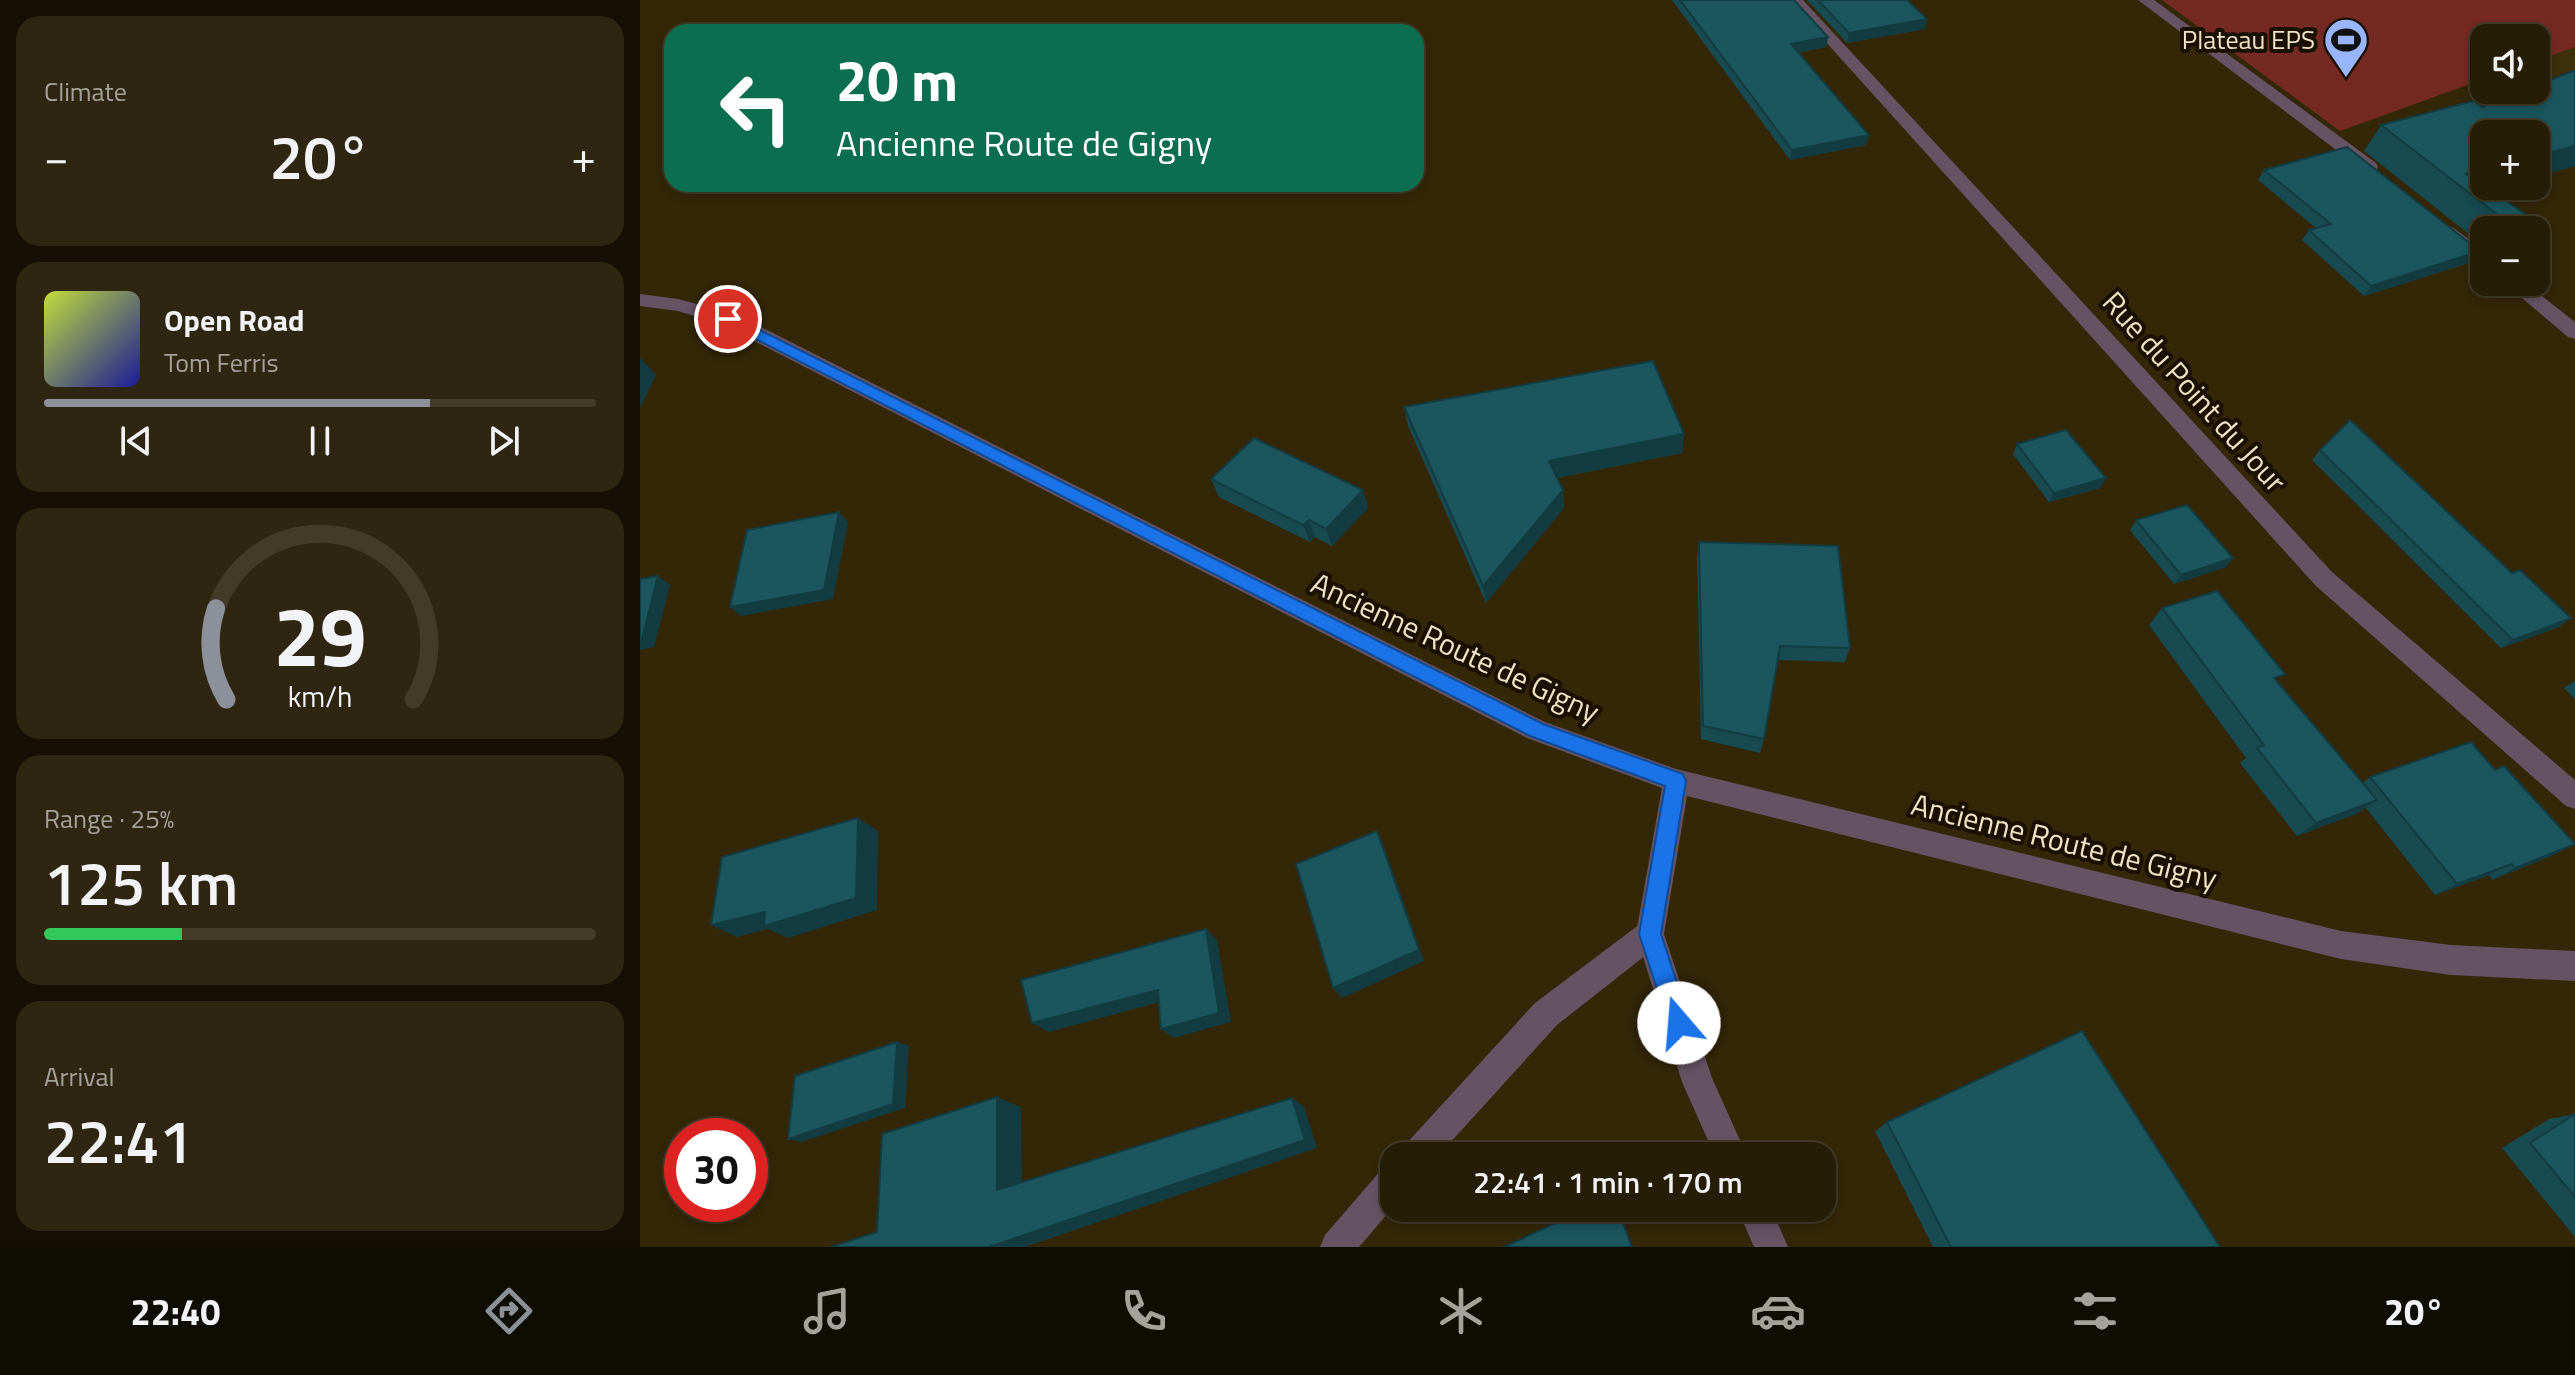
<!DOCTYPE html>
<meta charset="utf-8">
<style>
:root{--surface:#261d06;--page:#2e2610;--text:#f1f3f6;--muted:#a4a29b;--line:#423b28;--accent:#8c9099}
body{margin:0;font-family:"Titillium Web",sans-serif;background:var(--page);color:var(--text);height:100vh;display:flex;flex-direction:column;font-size:30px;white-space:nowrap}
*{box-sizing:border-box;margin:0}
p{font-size:26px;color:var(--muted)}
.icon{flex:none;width:44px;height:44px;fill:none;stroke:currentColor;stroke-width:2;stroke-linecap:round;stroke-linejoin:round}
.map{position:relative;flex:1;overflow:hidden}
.side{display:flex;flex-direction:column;gap:16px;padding:16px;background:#151003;width:640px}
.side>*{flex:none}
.top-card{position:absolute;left:24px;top:24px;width:760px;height:168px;border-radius:24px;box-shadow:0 4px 12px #0003,0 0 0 2px var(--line);background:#0b6e4f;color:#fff;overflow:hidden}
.fabs{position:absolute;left:1830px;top:24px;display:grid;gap:16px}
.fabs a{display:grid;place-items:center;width:80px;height:80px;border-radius:16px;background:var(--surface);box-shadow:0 4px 12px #0003,0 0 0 2px var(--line);font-size:40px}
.speed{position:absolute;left:24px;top:1118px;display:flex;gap:16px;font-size:40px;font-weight:700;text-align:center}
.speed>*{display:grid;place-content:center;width:104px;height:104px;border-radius:50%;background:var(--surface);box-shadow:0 4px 12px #0003,0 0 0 2px var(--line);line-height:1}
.speed .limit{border:12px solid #d22;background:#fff;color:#111}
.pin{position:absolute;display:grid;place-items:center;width:68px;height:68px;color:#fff;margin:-34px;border:4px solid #fff;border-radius:50%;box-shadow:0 2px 8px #0007}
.me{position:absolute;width:88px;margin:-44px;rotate:342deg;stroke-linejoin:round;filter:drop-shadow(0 0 6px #0008)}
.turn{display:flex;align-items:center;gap:28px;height:168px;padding:0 40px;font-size:36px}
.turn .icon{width:104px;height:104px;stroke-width:2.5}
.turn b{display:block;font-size:56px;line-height:68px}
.big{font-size:60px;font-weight:600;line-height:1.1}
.side .widget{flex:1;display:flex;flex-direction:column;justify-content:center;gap:12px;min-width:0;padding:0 28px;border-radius:24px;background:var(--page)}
.side .dial{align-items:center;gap:0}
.dial svg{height:208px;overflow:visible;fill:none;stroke:var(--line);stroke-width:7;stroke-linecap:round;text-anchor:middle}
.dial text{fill:var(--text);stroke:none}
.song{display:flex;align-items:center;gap:24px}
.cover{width:96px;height:96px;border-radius:12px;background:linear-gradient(135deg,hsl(70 70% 55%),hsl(240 70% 35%))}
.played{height:8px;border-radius:4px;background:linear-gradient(90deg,var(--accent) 70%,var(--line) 70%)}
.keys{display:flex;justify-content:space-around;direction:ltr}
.heat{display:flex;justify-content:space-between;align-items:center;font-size:44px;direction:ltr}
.charge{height:12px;border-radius:6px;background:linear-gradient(90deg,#34c759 25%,var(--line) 0)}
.trip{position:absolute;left:740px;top:1142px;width:456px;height:80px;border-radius:24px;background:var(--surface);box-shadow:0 4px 12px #0003,0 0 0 2px var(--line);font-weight:600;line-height:80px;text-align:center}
.tab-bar{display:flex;height:128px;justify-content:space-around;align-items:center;background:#0f0c02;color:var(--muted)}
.tab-bar .icon{width:56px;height:56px}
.tab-bar .current{color:var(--accent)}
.tab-bar b{font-size:36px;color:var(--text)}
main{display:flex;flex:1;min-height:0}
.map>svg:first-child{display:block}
</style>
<main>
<section class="side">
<div class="widget"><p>Climate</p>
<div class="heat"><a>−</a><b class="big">20°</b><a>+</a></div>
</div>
<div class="widget">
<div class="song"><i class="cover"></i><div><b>Open Road</b><p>Tom Ferris</p></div></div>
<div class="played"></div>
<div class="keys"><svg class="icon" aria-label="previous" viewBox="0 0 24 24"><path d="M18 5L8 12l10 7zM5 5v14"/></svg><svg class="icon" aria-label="pause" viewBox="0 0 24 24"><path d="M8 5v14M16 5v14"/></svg><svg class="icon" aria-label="next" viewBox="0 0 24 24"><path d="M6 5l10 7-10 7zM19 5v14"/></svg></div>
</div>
<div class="widget dial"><svg viewBox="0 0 100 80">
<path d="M14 69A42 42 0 1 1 86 69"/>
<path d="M14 69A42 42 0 0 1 10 34" stroke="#8c9099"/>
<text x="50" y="56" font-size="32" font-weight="700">29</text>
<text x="50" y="72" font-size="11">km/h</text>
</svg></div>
<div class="widget"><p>Range · 25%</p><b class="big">125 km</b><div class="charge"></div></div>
<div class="widget"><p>Arrival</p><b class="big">22:41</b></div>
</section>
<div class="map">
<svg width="1935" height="1247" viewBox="0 0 1935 1247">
<rect width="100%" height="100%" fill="#332708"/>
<path fill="#3d2f0b" d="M1935 47V157L1828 84 1844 79V90H1896V61Z"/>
<path fill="#752923" d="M1522 0H1935V47L1896 61V38H1844V79L1700 131Z"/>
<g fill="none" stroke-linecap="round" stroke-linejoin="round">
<g fill="#655364" fill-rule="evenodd">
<path d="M1010 920 1020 924 1024 934 1020 944 917 1025 798 1156H760L765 1145 895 1003 1000 924Z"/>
<path d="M754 1165V1206L719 1247H680L685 1235 742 1169Z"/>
</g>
<g fill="#655364" fill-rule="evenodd">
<path d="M1148 0H1163L1692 572 1935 780V809L1926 806 1676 586Z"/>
<path d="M1498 0H1514L1736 163 1738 167 1736 171H1724Z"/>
<path d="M1812 227 1844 250V265L1838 263 1806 237 1803 233 1806 229Z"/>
<path d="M1863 282H1884L1935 322V339L1928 337Z"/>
<path d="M0 294 38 299 95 314 905 722 1036 769 1701 931 1811 945 1935 951V981L1811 975 1701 959 1047 796 1024 934 1072 1078 1107 1156H1075L1042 1082 996 934 1022 788 887 738 81 324 38 311 0 306Z"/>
<path d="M1097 1208H1131L1148 1247H1114Z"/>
</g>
</g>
<g fill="#174a51">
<path d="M1032 0H1154L1188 37 1186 47 1158 53 1229 135 1226 145 1150 160Z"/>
<path d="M1167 0H1267L1285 29 1207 43Z"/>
<path d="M1935 70V166L1896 177V134H1844V186H1860L1848 189 1897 222 1890 230H1844V246L1724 151 1741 125 1833 101 1843 107 1885 90H1896V86Z"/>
<path d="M1624 170 1840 251 1832 262 1724 296 1662 240 1669 230 1676 228 1618 180Z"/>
<path d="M764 407 1044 434 1042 453 917 478 923 490 924 508 846 603 768 426Z"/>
<path d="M1377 444 1466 478 1460 488 1409 502 1373 454Z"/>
<path d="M1680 450 1872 573 1931 618 1919 627 1861 648 1672 460Z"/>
<path d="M571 479 723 490 728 508 692 546 675 537 670 542 579 497Z"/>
<path d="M1496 520 1586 567 1534 584 1490 530Z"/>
<path d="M1059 542 1210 648 1205 662 1138 660 1124 739 1120 753 1061 739 1057 557Z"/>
<path d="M1522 608 1637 681 1723 783 1730 777 1855 770 1935 844 1911 856 1852 880 1849 875 1795 895 1725 807 1716 814 1657 836 1600 763 1606 758 1509 625Z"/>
<path d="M1935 681V699L1924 688Z"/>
<path d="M1935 1114V1237L1862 1148 1909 1119Z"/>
<path d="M1247 1122 1580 1247H1293L1235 1131Z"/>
</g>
<g fill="#133c42">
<path d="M1287 19 1285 29 1207 43 1209 33Z"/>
<path d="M1188 37 1186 47 1150 54 1151 44Z"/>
<path d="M1229 135 1226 145 1150 160 1152 150Z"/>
<path d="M1935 146V166L1896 177V156Z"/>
<path d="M1844 169V186H1860L1830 194 1826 174Z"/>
<path d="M1897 222 1890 230H1872Z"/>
<path d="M1840 251 1832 262 1724 296 1731 286Z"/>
<path d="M0 358 16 375 0 408Z"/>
<path d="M1044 434 1042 453 910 479 909 461Z"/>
<path d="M1466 478 1460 488 1409 502 1414 493Z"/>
<path d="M723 490 728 508 692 546 686 529Z"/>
<path d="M923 490 924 508 846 603 843 586Z"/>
<path d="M199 512 208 522 193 599 101 616 90 607Z"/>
<path d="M669 520 675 537 670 542 663 525Z"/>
<path d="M1593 558 1586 567 1534 584 1541 575Z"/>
<path d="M18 576 30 585 14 647 0 650V639Z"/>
<path d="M1931 618 1919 627 1861 648 1873 640Z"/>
<path d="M1737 800 1716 814 1657 836 1676 823Z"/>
<path d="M218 818 238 831 237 910 148 938 128 929 97 937 71 925Z"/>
<path d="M737 831 743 844 784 961 702 998 693 988Z"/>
<path d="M1935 844 1911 856 1852 880 1875 868Z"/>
<path d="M1872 864 1849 875 1795 895 1817 884Z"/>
<path d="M566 929 577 940 591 1022 534 1038 521 1029Z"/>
<path d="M518 990 531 999 409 1032 392 1023Z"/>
<path d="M257 1042 269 1046 265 1108 161 1142 148 1139Z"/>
<path d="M357 1097 381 1107 382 1195 357 1190Z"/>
<path d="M652 1098 664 1107 677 1148 385 1247H349Z"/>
</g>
<g fill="#1b565e" stroke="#133c42" stroke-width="2">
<path d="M1040 0H1154L1188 37 1151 44 1229 135 1152 150Z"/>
<path d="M1178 0H1267L1287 19 1209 33Z"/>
<path d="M1935 70V146L1896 156V134H1844V169L1826 174 1897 222 1872 230H1868L1867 222 1741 125 1833 101 1843 107 1885 90H1896V86Z"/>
<path d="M1707 147 1840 251 1731 286 1669 230 1691 224 1624 170Z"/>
<path d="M1013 361 1044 434 909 461 923 490 843 586 764 407Z"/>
<path d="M1710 420 1872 573 1880 570 1931 618 1873 640 1680 450Z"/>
<path d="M1426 430 1466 478 1414 493 1377 444Z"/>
<path d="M614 438 723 490 686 529 669 520 663 525 571 479Z"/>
<path d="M1547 505 1593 558 1541 575 1496 520Z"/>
<path d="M199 512 184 590 90 607 107 530Z"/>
<path d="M1059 542 1198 546 1210 648 1140 646 1124 739 1063 726Z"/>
<path d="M18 576 2 639H0V579Z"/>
<path d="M1577 591 1645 674 1634 678 1737 800 1676 823 1617 748 1624 745 1522 608Z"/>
<path d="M1831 742 1855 770 1864 766 1935 844 1875 868 1872 864 1817 884 1730 777Z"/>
<path d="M218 818 216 898 124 926 125 912 71 925 82 857Z"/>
<path d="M737 831 779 950 693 988 656 864Z"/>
<path d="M566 929 579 1013 521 1029 518 990 392 1023 381 980Z"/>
<path d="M1442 1031 1580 1247H1311L1247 1122Z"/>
<path d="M257 1042 253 1104 148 1139 155 1076Z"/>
<path d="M357 1097V1190L652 1098 665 1140 349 1247H191L237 1232 242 1134Z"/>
<path d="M1935 1114V1197L1890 1143Z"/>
<path d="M948 1208H977L992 1247H864Z"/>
</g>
<path fill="#1a73e8" stroke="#114b97" stroke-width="2" d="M88 314 903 724 1043 774 1046 781 1021 934 1050 1023 1047 1031 1039 1034 1031 1031 999 934 1025 786 890 736 83 322 81 319Z"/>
<defs>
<g id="stadium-pin" transform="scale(2.3)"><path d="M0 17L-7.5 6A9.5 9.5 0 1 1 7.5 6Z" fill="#99b5fd" stroke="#191000"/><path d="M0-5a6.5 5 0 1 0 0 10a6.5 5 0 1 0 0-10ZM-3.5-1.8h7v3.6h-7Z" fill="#111"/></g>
</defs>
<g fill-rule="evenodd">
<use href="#stadium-pin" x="1706" y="40"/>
</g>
<g text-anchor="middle" stroke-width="8" stroke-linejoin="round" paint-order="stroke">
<g font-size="26" fill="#efe3c6" stroke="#191000" text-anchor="end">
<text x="1675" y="49">Plateau EPS</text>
</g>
<g font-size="30" fill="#efe3c6" stroke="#191000">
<text transform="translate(1554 392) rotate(48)" y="10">Rue du Point du Jour</text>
<text transform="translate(815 648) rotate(25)" y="10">Ancienne Route de Gigny</text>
<text transform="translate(1424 842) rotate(14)" y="10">Ancienne Route de Gigny</text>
</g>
</g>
</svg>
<div class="fabs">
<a><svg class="icon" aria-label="sound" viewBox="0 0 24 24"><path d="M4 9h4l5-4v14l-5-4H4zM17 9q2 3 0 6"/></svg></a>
<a>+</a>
<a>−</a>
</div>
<div class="speed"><div class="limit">30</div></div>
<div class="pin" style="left:88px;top:319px;background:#d93025"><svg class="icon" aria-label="arrive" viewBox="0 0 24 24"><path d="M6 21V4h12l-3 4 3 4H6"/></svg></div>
<svg class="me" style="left:1039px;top:1023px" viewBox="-20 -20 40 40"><circle r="19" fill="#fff"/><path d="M0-13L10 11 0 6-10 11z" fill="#1a73e8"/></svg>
<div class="trip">22:41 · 1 min · 170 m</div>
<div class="top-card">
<div class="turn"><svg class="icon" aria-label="left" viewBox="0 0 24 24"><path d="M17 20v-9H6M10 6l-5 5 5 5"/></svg><div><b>20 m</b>Ancienne Route de Gigny</div></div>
</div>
</div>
</main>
<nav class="tab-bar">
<b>22:40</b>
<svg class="icon current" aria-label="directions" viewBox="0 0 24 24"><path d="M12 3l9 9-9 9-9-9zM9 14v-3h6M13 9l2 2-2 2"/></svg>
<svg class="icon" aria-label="music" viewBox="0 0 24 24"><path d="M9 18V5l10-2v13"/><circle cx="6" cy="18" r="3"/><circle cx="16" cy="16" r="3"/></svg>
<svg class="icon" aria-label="phone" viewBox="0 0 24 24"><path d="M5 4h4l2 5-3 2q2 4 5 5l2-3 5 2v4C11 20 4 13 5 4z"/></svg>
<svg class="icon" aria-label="climate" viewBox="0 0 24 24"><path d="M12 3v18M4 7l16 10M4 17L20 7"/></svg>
<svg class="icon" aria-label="car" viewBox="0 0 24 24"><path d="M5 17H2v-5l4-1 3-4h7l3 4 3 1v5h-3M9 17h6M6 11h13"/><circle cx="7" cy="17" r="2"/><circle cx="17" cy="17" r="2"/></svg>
<svg class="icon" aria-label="filters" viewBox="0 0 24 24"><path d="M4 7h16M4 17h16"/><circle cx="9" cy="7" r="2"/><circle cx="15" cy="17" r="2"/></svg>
<b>20°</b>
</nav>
